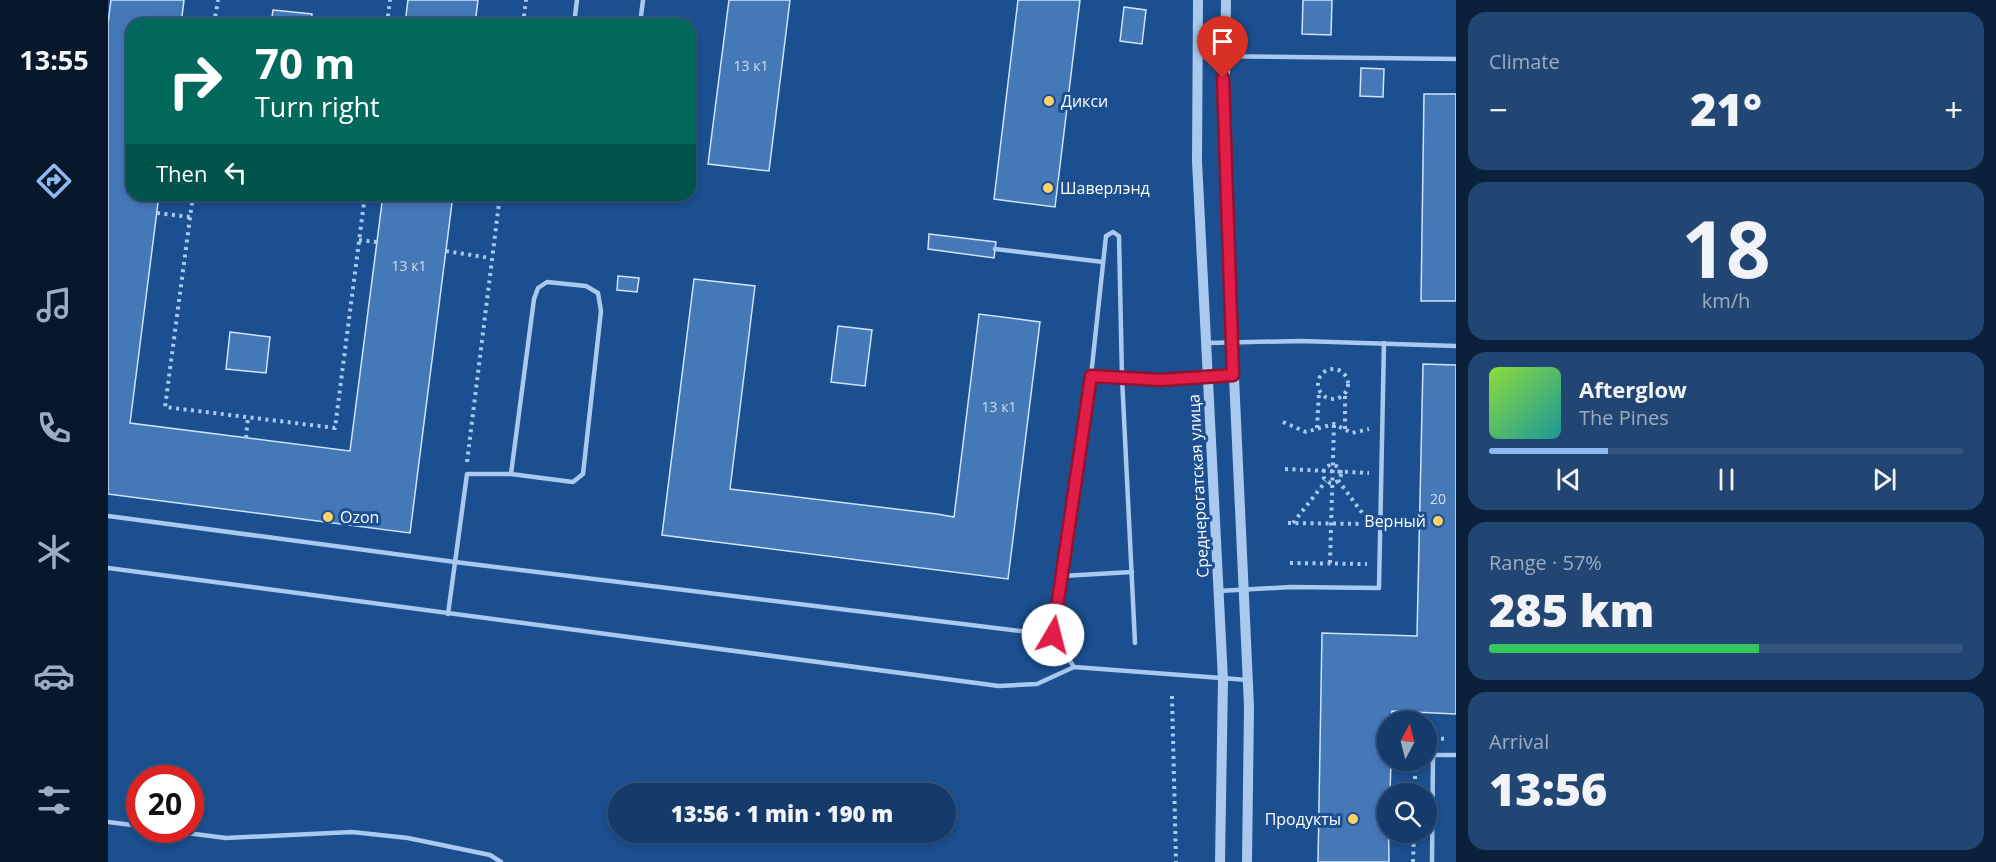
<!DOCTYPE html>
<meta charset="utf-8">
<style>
:root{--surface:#143b6b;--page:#214673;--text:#f1f3f6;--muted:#9dadc1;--line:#33557e;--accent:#90b9f0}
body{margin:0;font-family:"Open Sans",sans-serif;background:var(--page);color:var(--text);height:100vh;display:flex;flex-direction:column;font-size:22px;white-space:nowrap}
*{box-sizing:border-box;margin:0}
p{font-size:20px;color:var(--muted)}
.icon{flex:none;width:33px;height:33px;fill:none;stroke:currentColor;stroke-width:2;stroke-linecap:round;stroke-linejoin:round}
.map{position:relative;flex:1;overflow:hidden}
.panel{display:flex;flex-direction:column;gap:12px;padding:12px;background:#0b203b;width:540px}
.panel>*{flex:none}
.banner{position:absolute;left:18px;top:18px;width:570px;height:183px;border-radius:18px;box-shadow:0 3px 9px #0003,0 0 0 2px var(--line);background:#00695c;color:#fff;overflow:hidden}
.needle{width:39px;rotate:7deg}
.controls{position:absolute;left:1269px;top:711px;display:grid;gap:12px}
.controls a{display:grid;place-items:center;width:60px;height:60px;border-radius:50%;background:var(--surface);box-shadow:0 3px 9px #0003,0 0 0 2px var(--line);font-size:30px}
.speed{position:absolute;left:18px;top:765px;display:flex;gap:12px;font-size:30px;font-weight:700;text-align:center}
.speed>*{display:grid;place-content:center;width:78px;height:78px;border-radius:50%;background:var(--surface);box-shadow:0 3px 9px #0003,0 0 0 2px var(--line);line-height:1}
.speed .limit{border:9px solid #d22;background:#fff;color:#111}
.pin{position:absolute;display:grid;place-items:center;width:51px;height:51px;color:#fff;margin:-62px -26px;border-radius:50% 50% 50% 0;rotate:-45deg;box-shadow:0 0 6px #0007}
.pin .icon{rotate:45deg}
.me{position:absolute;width:66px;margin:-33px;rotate:8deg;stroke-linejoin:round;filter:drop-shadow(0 0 4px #0008)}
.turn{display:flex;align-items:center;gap:21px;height:126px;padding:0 30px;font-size:27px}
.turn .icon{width:78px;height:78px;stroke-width:2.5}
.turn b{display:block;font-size:42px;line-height:51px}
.then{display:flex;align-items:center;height:57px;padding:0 30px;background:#0003;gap:12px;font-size:22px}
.big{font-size:45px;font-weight:800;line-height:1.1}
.panel .widget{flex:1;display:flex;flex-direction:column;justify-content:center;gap:9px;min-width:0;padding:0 21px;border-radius:18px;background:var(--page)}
.panel .dial{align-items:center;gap:0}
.dial b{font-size:78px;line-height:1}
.song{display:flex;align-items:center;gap:18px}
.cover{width:72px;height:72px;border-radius:9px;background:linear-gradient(135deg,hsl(90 70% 55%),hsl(180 70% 35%))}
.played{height:6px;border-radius:3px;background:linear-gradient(90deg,var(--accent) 25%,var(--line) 25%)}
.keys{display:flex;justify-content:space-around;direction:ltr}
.heat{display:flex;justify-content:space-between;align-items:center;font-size:33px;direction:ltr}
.charge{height:9px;border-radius:4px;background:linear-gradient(90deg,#34c759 57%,var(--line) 0)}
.trip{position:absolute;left:500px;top:783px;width:348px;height:60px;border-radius:30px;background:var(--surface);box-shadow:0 3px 9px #0003,0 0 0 2px var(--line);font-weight:800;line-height:60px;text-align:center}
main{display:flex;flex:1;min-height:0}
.tabs{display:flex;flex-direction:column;width:108px;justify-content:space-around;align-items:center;background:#08182b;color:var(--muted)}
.tabs .icon{width:42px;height:42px}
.tabs .current{color:var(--accent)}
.tabs b{font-size:27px;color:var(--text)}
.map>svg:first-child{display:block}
</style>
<main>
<nav class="tabs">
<b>13:55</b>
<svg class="icon current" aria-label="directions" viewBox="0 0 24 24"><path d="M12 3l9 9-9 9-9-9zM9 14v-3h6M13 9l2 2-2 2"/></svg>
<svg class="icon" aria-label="music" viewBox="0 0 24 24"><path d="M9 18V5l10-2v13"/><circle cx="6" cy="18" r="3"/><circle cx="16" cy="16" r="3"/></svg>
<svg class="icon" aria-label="phone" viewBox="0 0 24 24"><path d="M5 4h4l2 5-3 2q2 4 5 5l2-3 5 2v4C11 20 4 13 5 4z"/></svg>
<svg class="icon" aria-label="climate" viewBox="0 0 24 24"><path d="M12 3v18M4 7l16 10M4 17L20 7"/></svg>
<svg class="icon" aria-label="car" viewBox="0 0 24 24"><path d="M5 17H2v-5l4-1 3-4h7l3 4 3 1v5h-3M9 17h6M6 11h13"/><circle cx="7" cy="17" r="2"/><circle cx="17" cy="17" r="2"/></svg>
<svg class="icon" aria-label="filters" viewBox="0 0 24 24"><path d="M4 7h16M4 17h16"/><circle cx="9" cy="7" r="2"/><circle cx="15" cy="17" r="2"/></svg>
</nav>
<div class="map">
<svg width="1348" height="862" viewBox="0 0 1348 862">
<rect width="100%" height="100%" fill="#1b4f8f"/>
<g fill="#4478b7" stroke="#cfe3fa" stroke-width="1.5">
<path d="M3 0H76L73 24H24V195H51L22 423 242 451 275 195H345L302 533 0 494V23Z"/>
<path d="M300 0H370L367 24H297Z"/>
<path d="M621 0H682L661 171 600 164Z"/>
<path d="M910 0H972L947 207 886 199Z"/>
<path d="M1195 0H1224L1223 35 1194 34Z"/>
<path d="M1016 7 1038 10 1034 44 1012 41Z"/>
<path d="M165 10 204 14 203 24H163Z"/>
<path d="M1253 68 1276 69 1275 97 1252 96Z"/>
<path d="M1316 94H1348V301H1313Z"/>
<path d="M821 234 888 242 886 258 820 249Z"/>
<path d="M510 276 531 278 529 292 509 290Z"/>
<path d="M586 279 647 286 622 489 829 514 846 517 871 314 932 322 900 579 554 535Z"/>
<path d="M730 326 764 330 757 386 723 382Z"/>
<path d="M122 332 162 337 158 373 118 369Z"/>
<path d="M1315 364 1348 365V714L1284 711 1283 722H1280V760H1283L1282 794H1280L1281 862H1210L1214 633 1309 636Z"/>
</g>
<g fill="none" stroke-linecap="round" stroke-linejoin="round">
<g stroke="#a9c9ee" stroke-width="4" stroke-dasharray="3 4.5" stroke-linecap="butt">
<path d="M106 24 110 0"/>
<path d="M279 24 282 0"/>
<path d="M415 24 418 0"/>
<path d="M85 195 57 407 227 428 257 195"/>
<path d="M49 213 82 217"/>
<path d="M251 240 269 242"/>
<path d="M338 251 382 258"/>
<circle cx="1225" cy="384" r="15"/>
<path d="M1175 422 1198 432 1226 424 1244 433 1261 429"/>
<path d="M1209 428 1211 391"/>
<path d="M1237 429V393"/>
<path d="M138 438 140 417"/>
<path d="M359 462 392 195"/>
<circle cx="1224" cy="474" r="9"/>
<path d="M1177 469 1261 473"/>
<path d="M1230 480 1258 518"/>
<path d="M1180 523 1260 524"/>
<path d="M1185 523 1218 481"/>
<path d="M1182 563 1259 564"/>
<path d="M1222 563 1226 424"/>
<path d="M1064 696 1068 862"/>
<path d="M1318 738 1339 739"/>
<path d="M1307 794V760"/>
<path d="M1305 862 1306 832"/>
</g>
<g stroke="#a9c9ee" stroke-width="4.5">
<path d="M466 24 469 0"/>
<path d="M532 24 535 0"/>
<path d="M1092 56 1348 59"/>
<path d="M887 249 995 262"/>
<path d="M1099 343 1193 341 1348 346"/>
<path d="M983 376 1053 379 1124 375"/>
<path d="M0 516 347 562 945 635"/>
<path d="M0 568 891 686 929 684 966 667"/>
<path d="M954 576 1024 572"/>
<path d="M1111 591 1183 587 1271 588 1276 343"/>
<path d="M340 614 359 474H403L426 299 430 288 439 282 478 286 490 293 493 311 475 474 465 482 403 474"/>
<path d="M1027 643 1014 377 1011 236 1005 232 998 236 983 376 945 635 966 667 1140 680"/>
<path d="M0 822 32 826"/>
<path d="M55 830 118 838 244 832 300 838 382 855 393 862"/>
<path d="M1324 862 1325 755H1348"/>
</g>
<g stroke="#a9c9ee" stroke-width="10">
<path d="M1090 0 1089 161 1115 680 1112 862"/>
<path d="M1118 0 1116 157 1141 707 1139 862"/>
</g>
</g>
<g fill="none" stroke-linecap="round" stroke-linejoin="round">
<g stroke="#92132f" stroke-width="15">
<path id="route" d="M945 635 983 376 1053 380 1125 375 1115 78"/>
</g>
<use href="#route" stroke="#e11d48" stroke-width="10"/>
</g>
<g fill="#ffd166" stroke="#1b4f8f" stroke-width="2">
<circle cx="941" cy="101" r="6"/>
<circle cx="940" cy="188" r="6"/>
<circle cx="220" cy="517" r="6"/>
<circle cx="1330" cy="521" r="6"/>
<circle cx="1245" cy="819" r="6"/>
</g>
<g text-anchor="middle" stroke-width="6" stroke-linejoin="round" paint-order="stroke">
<g font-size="14" fill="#d0dded">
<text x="643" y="71">13 к1</text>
<text x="301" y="271">13 к1</text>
<text x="891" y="412">13 к1</text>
<text x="1330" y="504">20</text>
</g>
<g font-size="16" fill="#fff" stroke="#1b4f8f" text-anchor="start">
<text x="953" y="107">Дикси</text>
<text x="952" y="194">Шаверлэнд</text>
<text x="232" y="523">Ozon</text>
<text x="1318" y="527" text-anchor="end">Верный</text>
<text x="1233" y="825" text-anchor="end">Продукты</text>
</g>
<g font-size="16" fill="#fff" stroke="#1b4f8f">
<text transform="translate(1090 486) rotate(-93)" y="6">Среднерогатская улица</text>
</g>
</g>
</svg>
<div class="controls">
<a><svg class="needle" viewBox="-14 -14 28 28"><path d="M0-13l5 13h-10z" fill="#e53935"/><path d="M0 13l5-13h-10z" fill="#9dadc1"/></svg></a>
<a><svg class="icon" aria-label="search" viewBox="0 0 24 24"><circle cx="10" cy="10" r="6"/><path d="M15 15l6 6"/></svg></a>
</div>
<div class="speed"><div class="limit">20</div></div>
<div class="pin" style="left:1115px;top:78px;background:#d93025"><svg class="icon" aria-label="arrive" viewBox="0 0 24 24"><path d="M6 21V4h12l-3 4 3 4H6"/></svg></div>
<svg class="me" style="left:945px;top:635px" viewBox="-20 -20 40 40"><circle r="19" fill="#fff"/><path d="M0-13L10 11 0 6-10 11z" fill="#e11d48"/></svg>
<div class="trip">13:56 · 1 min · 190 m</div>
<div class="banner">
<div class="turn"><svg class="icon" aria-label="right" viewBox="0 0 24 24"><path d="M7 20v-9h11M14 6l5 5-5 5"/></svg><div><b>70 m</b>Turn right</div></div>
<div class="then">Then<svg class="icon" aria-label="left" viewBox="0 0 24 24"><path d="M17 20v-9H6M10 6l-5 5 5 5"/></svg></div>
</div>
</div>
<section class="panel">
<div class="widget"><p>Climate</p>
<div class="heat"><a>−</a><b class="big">21°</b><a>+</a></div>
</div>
<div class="widget dial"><b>18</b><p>km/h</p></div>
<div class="widget">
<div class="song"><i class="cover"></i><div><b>Afterglow</b><p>The Pines</p></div></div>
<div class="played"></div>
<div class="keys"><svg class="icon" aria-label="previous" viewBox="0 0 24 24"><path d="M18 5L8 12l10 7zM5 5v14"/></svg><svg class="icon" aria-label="pause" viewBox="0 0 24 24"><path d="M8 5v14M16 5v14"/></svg><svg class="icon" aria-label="next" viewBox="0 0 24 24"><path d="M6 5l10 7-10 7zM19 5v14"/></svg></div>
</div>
<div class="widget"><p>Range · 57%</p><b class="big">285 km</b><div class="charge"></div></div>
<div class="widget"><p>Arrival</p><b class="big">13:56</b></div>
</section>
</main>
